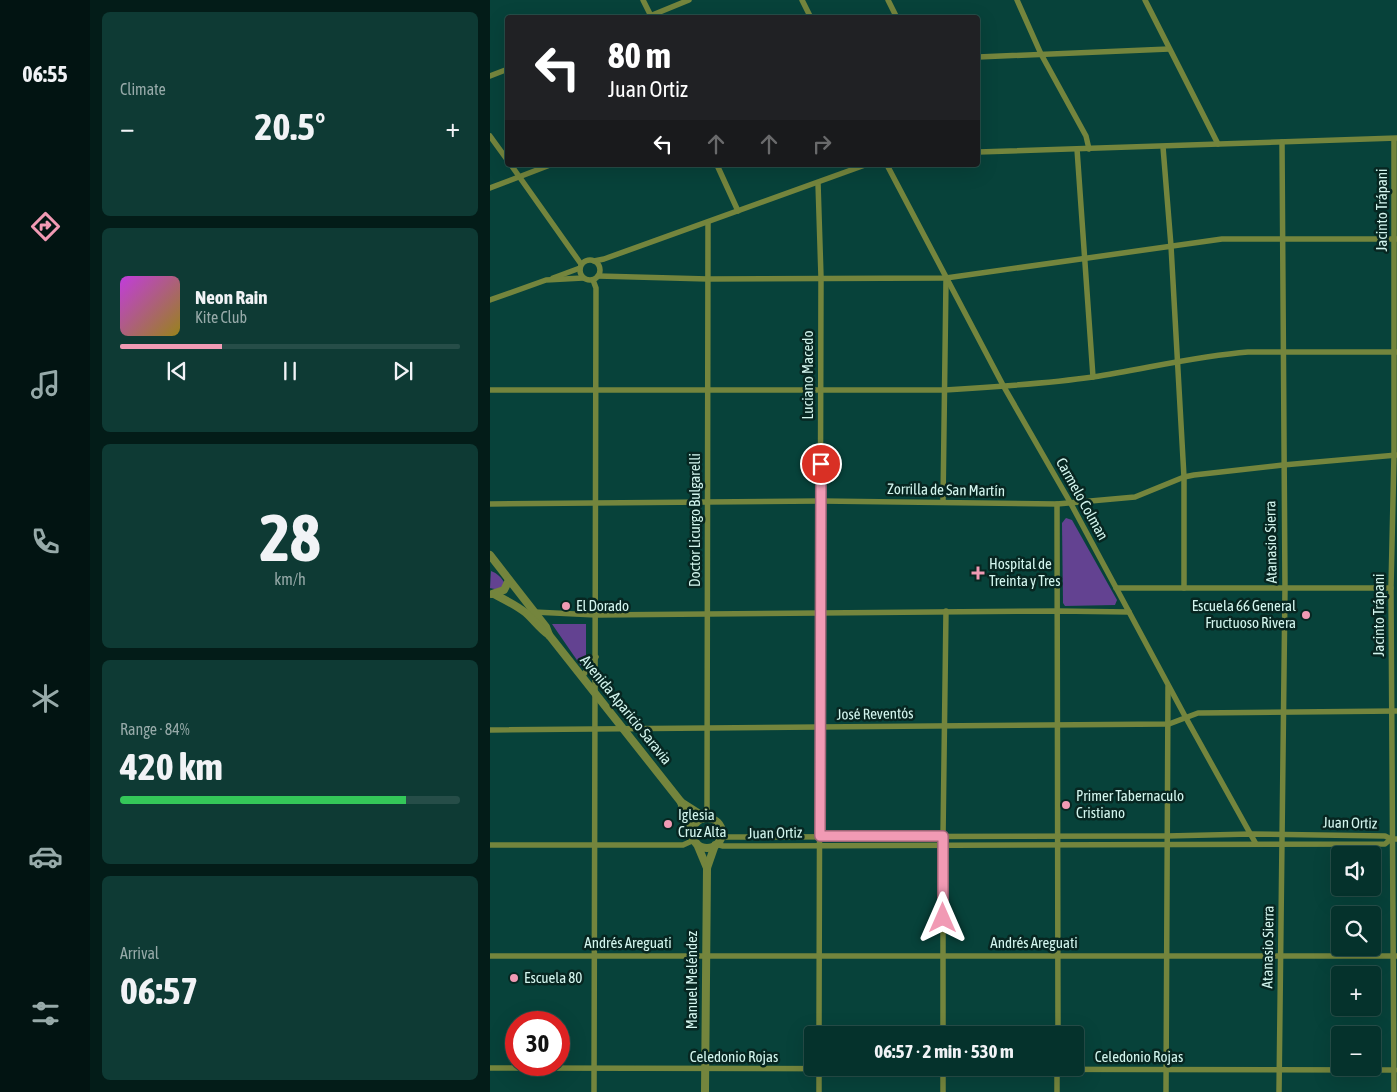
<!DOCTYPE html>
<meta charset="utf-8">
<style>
:root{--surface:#05322c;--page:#0e3a34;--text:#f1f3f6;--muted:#97aaa9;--line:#264d48;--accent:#f19ab4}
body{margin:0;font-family:"Asap Condensed",sans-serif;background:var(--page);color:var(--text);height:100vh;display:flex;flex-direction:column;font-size:19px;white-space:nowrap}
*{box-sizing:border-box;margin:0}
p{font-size:16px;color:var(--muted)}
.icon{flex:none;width:28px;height:28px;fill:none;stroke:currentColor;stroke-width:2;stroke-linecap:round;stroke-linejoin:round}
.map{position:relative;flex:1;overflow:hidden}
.drawer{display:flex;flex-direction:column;gap:12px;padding:12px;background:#031c18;width:400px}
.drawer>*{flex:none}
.guide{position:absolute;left:15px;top:15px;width:475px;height:152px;border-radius:5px;box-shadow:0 5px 20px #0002,0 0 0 1px var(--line);background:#202124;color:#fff;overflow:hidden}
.fabs{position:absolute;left:841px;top:846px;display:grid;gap:10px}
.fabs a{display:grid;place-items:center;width:50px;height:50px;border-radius:5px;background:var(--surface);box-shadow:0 5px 20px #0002,0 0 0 1px var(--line);font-size:25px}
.speed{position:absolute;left:15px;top:1011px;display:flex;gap:10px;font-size:25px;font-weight:700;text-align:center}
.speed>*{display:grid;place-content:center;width:65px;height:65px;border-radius:50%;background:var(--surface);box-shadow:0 5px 20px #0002,0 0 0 1px var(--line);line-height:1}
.speed .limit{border:8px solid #d22;background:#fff;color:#111}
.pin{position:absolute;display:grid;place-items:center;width:42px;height:42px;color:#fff;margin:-21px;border:2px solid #fff;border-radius:50%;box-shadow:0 1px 5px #0007}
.me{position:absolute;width:55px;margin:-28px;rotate:0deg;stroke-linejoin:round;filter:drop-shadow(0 0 4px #0008)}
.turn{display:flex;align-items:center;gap:18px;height:105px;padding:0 20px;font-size:22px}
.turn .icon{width:65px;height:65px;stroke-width:2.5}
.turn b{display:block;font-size:35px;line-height:42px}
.lanes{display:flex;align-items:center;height:48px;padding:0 20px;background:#0003;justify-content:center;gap:25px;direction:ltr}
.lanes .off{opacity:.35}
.big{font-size:38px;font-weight:700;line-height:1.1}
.drawer .widget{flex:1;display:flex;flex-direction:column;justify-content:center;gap:8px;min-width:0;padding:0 18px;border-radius:8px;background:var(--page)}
.drawer .dial{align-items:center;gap:0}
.dial b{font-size:65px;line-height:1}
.song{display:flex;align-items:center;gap:15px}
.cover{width:60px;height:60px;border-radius:8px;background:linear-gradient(135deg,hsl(290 70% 55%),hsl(50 70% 35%))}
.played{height:5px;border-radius:2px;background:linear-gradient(90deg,var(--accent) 30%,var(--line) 30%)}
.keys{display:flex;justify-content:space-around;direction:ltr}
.heat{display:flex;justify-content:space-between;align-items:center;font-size:28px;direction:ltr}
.charge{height:8px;border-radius:4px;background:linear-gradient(90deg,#34c759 84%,var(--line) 0)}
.trip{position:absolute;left:314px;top:1026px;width:280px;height:50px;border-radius:5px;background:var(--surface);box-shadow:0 5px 20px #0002,0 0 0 1px var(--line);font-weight:700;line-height:50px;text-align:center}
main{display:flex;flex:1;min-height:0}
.menu{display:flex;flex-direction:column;width:90px;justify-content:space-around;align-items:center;background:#021412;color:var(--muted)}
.menu .icon{width:35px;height:35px}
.menu .on{color:var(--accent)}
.menu b{font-size:22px;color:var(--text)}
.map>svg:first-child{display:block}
</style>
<main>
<nav class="menu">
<b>06:55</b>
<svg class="icon on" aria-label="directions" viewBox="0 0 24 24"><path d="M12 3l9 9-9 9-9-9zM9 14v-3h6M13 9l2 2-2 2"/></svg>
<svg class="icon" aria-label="music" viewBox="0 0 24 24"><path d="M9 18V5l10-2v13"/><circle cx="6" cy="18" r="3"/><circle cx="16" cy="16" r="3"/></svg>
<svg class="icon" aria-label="phone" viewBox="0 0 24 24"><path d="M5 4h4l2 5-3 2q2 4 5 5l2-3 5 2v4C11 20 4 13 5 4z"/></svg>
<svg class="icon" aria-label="climate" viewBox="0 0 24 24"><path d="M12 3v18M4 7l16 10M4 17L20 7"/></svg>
<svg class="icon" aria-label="car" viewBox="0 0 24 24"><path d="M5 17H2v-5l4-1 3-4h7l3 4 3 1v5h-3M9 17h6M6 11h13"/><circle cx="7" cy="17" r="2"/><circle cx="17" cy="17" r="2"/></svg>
<svg class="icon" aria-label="filters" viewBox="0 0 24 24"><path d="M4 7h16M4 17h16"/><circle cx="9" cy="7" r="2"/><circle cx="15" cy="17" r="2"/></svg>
</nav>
<section class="drawer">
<div class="widget"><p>Climate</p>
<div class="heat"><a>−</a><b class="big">20.5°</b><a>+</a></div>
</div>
<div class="widget">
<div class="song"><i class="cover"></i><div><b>Neon Rain</b><p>Kite Club</p></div></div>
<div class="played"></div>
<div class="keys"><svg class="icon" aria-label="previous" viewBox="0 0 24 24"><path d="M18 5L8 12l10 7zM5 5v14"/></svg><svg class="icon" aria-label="pause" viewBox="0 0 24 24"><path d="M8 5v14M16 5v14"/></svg><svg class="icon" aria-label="next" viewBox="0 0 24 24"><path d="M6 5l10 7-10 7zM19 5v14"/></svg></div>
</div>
<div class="widget dial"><b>28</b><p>km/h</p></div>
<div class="widget"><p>Range · 84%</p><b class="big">420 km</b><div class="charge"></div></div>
<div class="widget"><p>Arrival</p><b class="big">06:57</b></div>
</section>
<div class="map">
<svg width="907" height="1092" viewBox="0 0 907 1092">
<rect width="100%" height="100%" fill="#07423a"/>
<g fill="#634291">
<path d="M576 518 582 520 627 600 625 605 575 606 573 603 572 523Z"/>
<path d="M1 571C7 573 12 578 15 584L9 590 0 588Z"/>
<path d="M62 624H96V657L91 666Z"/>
</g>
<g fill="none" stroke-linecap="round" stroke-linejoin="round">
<g stroke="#74853d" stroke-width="5.5">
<path d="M153 0 162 18"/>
<path d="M312 0 321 18"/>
<path d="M398 0 407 18"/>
<path d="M527 0 551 54 596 136 599 149"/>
<path d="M655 0 728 144"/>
<path d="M155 18 199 0"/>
<path d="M488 57 679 49"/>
<path d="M0 76 18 69"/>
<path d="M0 136 18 161"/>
<path d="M673 147 681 246 694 477V588"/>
<path d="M587 149 603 377"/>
<path d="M488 152 907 138"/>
<path d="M21 165 91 264"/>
<path d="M227 165 248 211"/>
<path d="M397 165 514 387 580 502 696 718 766 844"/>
<path d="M328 183 331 277 329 1035"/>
<path d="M0 188 60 165"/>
<circle cx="100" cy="270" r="10"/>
<path d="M104 261 114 259 375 165"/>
<path d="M108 276 218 279 456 278 732 239H907"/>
<path d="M63 278 90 268"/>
<path d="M103 280 106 288 104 1092"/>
<path d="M0 300 56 280 93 278"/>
<path d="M0 390H455C505 387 554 384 603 377 655 369 706 356 758 352H907"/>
<path d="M453 502 456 280"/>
<path d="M0 504 331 501 567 504 645 497 694 477 704 475 793 465 907 455"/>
<path d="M567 504 568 1035"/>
<path d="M626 588H901"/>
<path d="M44 612 106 615 567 611 639 612"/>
<path d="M92 677 106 657"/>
<path d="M0 730 679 724 708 713 907 711"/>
<path d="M217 818 218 223"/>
<path d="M231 836 237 837 677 836 761 834 895 836 901 839H907"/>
<path d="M226 844 233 846 895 844 901 839"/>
<path d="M0 845H193L204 840"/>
<path d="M0 956H907"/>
<path d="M453 1035V836L456 611"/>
<path d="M0 1068 905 1070"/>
<path d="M329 1092V1068"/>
<path d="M453 1092V1068"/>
<path d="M567 1092V1068"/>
<path d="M676 1092 678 687"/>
<path d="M789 1092 795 588 792 142"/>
<path d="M904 1092 901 588 904 455V139"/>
</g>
<g stroke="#74853d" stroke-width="8">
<path d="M0 555 56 627 59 635"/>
<path d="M2 594 14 590 19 580"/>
<path d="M4 594C15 600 26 605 36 613 44 620 50 629 59 635L191 802 216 818"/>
<path d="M191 802 201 833"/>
<circle cx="217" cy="833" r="15"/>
<path d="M207 844 217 868"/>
<path d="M215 1092 217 868 225 845"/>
</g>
</g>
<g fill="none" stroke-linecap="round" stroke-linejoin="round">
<g stroke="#9d6475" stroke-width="12">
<path id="route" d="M331 464 330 836H453V918"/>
</g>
<use href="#route" stroke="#f19ab4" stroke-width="9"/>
</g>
<g fill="#f19ab4" stroke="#072621" stroke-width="2">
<path d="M485.5 565.5h5v5h5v5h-5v5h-5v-5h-5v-5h5z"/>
<circle cx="76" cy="606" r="5"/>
<circle cx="816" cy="615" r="5"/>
<circle cx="576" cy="805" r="5"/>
<circle cx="178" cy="824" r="5"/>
<circle cx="24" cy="978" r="5"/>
</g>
<g text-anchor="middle" stroke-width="5" stroke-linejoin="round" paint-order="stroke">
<g font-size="15" fill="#d3f5ee" stroke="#072621">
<text transform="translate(892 210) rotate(-90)" y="5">Jacinto Trápani</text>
<text transform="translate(318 375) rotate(-90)" y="5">Luciano Macedo</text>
<text transform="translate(456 490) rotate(1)" y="5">Zorrilla de San Martín</text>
<text transform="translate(592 499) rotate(61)" y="5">Carmelo Colman</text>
<text transform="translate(205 520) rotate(-90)" y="5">Doctor Licurgo Bulgarelli</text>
<text transform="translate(781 542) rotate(-91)" y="5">Atanasio Sierra</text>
<text transform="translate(889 615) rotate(-90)" y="5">Jacinto Trápani</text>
<text transform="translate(136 710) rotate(51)" y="5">Avenida Aparicio Saravia</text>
<text transform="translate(385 714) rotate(-1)" y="5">José Reventós</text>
<text transform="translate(860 823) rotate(1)" y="5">Juan Ortiz</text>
<text transform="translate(285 833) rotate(-1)" y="5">Juan Ortiz</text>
<text x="138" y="948">Andrés Areguati</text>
<text x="544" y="948">Andrés Areguati</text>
<text transform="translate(778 947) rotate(-89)" y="5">Atanasio Sierra</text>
<text transform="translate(202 980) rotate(-90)" y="5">Manuel Meléndez</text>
<text x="244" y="1062">Celedonio Rojas</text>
<text x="649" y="1062">Celedonio Rojas</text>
</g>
<g font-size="15" fill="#d3f5ee" stroke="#072621" text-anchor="start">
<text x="499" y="569">Hospital de<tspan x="499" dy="17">Treinta y Tres</tspan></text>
<text x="86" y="611">El Dorado</text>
<text x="806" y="611" text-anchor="end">Escuela 66 General<tspan x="806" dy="17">Fructuoso Rivera</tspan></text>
<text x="586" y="801">Primer Tabernaculo<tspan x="586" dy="17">Cristiano</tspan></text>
<text x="188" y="820">Iglesia<tspan x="188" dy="17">Cruz Alta</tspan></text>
<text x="34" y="983">Escuela 80</text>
</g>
</g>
</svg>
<div class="fabs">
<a><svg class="icon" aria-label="sound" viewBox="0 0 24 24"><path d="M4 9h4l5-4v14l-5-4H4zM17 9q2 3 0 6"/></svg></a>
<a><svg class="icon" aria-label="search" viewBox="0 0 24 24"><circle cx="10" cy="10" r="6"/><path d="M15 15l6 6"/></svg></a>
<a>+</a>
<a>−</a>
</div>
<div class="speed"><div class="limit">30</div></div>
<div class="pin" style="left:331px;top:464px;background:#d93025"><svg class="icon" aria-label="arrive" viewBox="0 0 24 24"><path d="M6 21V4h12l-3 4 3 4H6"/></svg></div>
<svg class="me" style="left:453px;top:918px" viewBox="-20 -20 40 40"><path d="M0-17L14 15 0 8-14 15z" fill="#f19ab4" stroke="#fff" stroke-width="4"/></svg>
<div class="trip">06:57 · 2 min · 530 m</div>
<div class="guide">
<div class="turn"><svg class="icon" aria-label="left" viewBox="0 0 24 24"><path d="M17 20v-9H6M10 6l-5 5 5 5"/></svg><div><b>80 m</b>Juan Ortiz</div></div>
<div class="lanes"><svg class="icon" aria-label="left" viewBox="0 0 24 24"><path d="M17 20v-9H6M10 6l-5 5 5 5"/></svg><svg class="icon off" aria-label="ahead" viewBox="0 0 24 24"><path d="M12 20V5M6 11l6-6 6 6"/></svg><svg class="icon off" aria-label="ahead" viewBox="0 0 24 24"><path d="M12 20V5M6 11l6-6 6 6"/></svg><svg class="icon off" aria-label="right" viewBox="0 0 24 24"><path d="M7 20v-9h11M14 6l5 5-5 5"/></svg></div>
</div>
</div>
</main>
